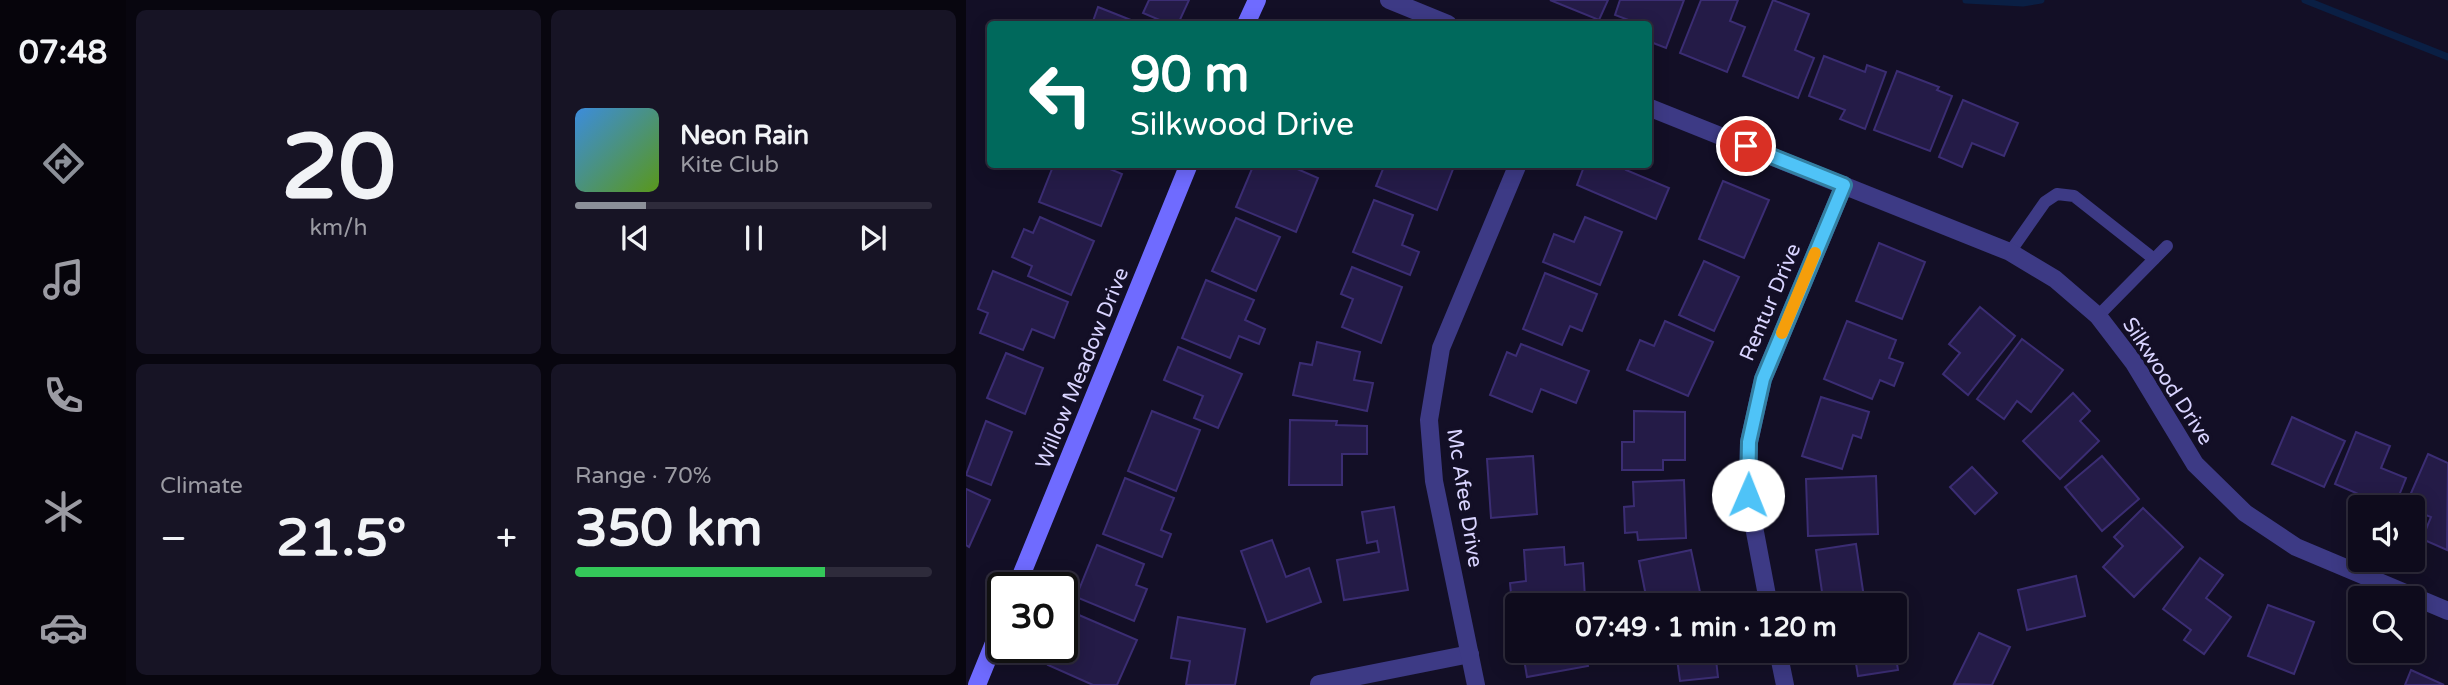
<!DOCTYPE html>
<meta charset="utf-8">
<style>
:root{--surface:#0e0b1c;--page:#171425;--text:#f1f3f6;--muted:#9b9ba3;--line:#2e2b3b;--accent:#8c9099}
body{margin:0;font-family:"Varela Round",sans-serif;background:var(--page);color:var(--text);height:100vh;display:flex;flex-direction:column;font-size:26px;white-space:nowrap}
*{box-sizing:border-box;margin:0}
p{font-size:23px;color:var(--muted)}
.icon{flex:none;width:38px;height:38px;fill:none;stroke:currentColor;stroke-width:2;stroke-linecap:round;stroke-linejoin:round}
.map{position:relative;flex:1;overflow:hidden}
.drawer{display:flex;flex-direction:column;gap:10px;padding:10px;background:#08060f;width:840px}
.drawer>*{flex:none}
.banner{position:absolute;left:21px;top:21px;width:665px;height:147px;border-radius:7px;box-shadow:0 4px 18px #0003,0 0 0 2px var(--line);background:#00695c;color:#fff;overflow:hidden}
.buttons{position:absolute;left:1382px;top:495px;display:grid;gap:14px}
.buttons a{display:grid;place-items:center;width:77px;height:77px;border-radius:7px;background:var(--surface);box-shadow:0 4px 18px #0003,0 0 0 2px var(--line);font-size:35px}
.speed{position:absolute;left:21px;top:572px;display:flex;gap:14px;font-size:35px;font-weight:700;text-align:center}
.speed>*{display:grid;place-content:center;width:91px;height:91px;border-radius:50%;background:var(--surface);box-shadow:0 4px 18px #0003,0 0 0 2px var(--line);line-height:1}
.speed .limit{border:4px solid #111;border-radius:10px;background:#fff;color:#111}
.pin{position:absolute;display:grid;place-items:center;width:60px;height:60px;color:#fff;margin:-30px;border:4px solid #fff;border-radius:50%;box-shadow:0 2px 7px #0007}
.me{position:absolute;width:77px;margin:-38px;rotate:1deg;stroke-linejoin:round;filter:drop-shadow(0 0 5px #0008)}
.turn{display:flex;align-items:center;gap:24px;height:147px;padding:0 28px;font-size:32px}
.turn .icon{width:91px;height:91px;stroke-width:2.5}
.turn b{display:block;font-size:49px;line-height:60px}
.big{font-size:52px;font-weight:800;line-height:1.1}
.drawer .card{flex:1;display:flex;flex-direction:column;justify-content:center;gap:10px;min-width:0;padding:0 24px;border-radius:10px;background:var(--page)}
.drawer .dial{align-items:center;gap:0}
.dial b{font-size:91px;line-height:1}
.song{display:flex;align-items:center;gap:21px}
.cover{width:84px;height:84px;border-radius:10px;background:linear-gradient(135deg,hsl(210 70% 55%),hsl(90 70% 35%))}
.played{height:7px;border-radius:4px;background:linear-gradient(90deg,var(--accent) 20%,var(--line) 20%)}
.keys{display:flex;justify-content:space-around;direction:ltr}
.heat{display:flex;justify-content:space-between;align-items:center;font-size:38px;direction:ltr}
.charge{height:10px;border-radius:5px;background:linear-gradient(90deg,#34c759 70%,var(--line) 0)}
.drawer .tiles{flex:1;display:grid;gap:10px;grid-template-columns:repeat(2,1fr)}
.trip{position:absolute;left:539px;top:593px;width:402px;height:70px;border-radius:7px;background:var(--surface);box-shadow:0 4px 18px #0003,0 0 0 2px var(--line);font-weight:800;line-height:70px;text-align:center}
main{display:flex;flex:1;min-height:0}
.dock{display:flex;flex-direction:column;width:126px;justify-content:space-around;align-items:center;background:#06040b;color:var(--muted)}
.dock .icon{width:49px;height:49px}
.dock .active{color:var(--accent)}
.dock b{font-size:32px;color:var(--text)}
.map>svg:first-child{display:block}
</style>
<main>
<nav class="dock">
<b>07:48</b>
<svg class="icon active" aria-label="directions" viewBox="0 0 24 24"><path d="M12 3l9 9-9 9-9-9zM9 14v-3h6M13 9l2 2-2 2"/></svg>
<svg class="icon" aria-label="music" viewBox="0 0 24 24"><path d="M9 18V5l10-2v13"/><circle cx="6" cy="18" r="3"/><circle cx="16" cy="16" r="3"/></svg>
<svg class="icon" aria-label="phone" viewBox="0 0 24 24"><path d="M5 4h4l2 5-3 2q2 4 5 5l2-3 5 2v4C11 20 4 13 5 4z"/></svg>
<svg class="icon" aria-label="climate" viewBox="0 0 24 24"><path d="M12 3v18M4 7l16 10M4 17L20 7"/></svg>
<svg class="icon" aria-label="car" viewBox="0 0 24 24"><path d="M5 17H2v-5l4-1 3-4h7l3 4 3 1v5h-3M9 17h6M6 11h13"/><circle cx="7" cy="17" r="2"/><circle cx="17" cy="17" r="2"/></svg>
</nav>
<section class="drawer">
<div class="tiles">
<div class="card dial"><b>20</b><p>km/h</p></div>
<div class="card">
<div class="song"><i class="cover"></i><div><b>Neon Rain</b><p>Kite Club</p></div></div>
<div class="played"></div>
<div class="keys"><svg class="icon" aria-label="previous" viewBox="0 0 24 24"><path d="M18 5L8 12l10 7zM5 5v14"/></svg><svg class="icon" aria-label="pause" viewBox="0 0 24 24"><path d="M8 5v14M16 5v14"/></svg><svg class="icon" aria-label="next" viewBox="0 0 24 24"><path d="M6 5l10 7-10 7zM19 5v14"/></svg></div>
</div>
<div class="card"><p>Climate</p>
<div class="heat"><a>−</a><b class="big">21.5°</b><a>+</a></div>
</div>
<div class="card"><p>Range · 70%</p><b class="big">350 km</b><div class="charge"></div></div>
</div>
</section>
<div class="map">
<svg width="1482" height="685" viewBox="0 0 1482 685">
<rect width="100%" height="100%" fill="#130f26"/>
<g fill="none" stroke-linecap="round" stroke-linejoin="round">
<g stroke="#0a1f44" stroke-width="7">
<path d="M1000 0 1057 3 1075 0"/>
<path d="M1339 0 1482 57"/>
</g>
</g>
<g fill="#241b47" stroke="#3b2d73" stroke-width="2">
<path d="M183 0H223L212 24H203L177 13Z"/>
<path d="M584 0H642L633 20Z"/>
<path d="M654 0H718L700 48 682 41V24H673L649 15Z"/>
<path d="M735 0H772L764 21 779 27 761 72 714 53Z"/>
<path d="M807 0 843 14 829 50 848 58 832 98 777 76Z"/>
<path d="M132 7 175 24H126Z"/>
<path d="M858 56 899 72 901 65 920 72 899 129 874 119 879 110 843 96Z"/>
<path d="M931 71 973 87 971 90 986 96 964 151 908 130Z"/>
<path d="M997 100 1052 123 1038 156 1006 143 996 167 973 157Z"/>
<path d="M88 164H132L156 174 135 226 73 202Z"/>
<path d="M288 164H320L352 178 330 232 270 207Z"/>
<path d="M419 164H489L471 210 410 186Z"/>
<path d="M619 164H663L660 170 703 188 690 219 611 185Z"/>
<path d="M757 181 803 200 778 258 733 239Z"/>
<path d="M408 200 447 215 436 245 453 252 444 275 387 252Z"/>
<path d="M74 217 128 241 105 295 62 276 66 266 46 257 58 229 67 233Z"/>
<path d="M619 217 656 232 634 285 577 262 588 234 608 242Z"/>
<path d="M270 218 314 237 290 291 246 271Z"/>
<path d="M913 243 959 262 936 319 890 301Z"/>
<path d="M738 261 773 277 748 331 713 315Z"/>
<path d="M386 267 436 287 415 343 376 327 387 299 375 294Z"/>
<path d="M27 271 102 302 88 338 66 329 57 350 14 333 22 313 12 309Z"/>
<path d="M579 273 631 294 616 331 604 326 596 345 557 329Z"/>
<path d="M240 280 288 300 279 320 299 329 293 344 273 336 264 358 216 338Z"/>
<path d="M1014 307 1049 336 1002 395 977 374 994 353 983 344Z"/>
<path d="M699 321 747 342 722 396 661 370 674 340 688 346Z"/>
<path d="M881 321 930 340 923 358 937 363 928 386 914 380 906 399 858 379Z"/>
<path d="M1056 339 1097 370 1065 412 1051 401 1038 419 1011 399Z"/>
<path d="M351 342 394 352 388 380 407 383 401 411 327 395 334 363 346 365Z"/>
<path d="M555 344 623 371 610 403 575 389 566 412 524 395 541 352 550 356Z"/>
<path d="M212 347 276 374 252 428 228 418 237 396 198 380Z"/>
<path d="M40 353 77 368 59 414 21 398Z"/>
<path d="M1107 393 1124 411 1114 421 1133 441 1094 479 1057 441Z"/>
<path d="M855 397 903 412 895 438 887 435 876 469 836 456Z"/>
<path d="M186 411 234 430 210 491 162 471Z"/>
<path d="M668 411 719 412V460H697V470H656V442H668Z"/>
<path d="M1326 417 1379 441 1358 487 1306 464Z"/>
<path d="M324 420 371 421 370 425 401 426V454H376V485H323Z"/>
<path d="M20 421 46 432 25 485 0 475Z"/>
<path d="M1390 432 1424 446 1415 468 1440 478 1428 508H1400L1404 499 1369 484Z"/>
<path d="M1462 454 1482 463 1481 550 1456 539 1465 517 1447 510V508L1439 507Z"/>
<path d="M567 456 571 514 525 518 521 459Z"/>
<path d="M1136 456 1173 499 1136 531 1099 487Z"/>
<path d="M1006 467 1031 493 1009 514 984 487Z"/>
<path d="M910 476 912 534 842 536 840 479Z"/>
<path d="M159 478 208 498 195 530 205 534 196 557 137 534Z"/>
<path d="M718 480 720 538 672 540 671 532 659 533 658 507 668 506 667 482Z"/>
<path d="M0 489 24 500 3 547 0 545Z"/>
<path d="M428 507 442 590 378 600 371 560 413 552 411 541 401 543 396 512Z"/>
<path d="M1177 508 1217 547 1168 597 1137 567 1157 546 1148 537Z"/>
<path d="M306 540 320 577 343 568 355 602 301 622 275 551Z"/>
<path d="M890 544 899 604 858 606 850 550Z"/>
<path d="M131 545 178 564 170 585 181 589 168 621 110 597Z"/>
<path d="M598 547 599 565 617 563 619 598 546 604 544 583 560 581 558 550Z"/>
<path d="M725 550 737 606H682L673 561Z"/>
<path d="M1234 558 1257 575 1240 598 1265 617 1238 654 1218 640 1225 630 1197 609Z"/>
<path d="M1110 576 1119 616 1061 630 1052 590Z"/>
<path d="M1302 605 1348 622 1328 674 1282 656Z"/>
<path d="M106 612 171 640 151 685H127L82 665 90 648H96V633Z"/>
<path d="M212 617 279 629 269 685H220L224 661 205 658Z"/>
<path d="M1013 633 1044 647 1026 685 988 684Z"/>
<path d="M569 651H619L622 666 561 677 557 653Z"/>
<path d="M710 651H749L752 677 714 681Z"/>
<path d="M888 651H929L932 670 892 676Z"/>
<path d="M1445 670 1478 685H1439Z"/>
</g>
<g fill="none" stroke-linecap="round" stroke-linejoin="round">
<g stroke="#3d3a85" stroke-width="12">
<path d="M1044 252 1079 202 1091 194 1108 196 1188 259"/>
<path d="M1132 316 1201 246"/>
</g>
<g stroke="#3d3a85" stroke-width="18">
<path d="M423 0 482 24"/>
<path d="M682 107 1044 252 1089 279 1132 316 1168 363 1229 464 1279 513 1330 547 1482 611"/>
<path d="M803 606 782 495 783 442 797 379 878 185"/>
<path d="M812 651 819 685"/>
<path d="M353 684 504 654"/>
<path d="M510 685 468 481 463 420 475 348 552 164"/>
</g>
<g stroke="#6f6bff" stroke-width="18">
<path d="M280 24 291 0"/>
<path d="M50 588 223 164"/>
<path d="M11 685 37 621"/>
</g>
</g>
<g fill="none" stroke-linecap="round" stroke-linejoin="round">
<g stroke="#337fa1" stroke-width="18">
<path id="route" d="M780 146 878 185 797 379 783 442 782 495"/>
</g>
<use href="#route" stroke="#4fc3f7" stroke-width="12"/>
<path stroke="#f59e0b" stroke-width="12" d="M816 333 849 253"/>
</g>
<g text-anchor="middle" stroke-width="7" stroke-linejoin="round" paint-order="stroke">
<g font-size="21" fill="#d9d4ff" stroke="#130f26">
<text transform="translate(804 302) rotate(-67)" y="7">Rentur Drive</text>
<text transform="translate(116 368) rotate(-68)" y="7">Willow Meadow Drive</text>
<text transform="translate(1202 381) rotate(57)" y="7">Silkwood Drive</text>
<text transform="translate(499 498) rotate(81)" y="7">Mc Afee Drive</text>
</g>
</g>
</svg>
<div class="buttons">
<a><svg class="icon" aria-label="sound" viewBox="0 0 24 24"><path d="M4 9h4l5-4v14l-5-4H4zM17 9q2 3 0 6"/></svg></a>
<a><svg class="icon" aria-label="search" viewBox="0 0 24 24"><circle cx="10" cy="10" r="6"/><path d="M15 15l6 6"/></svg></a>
</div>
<div class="speed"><div class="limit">30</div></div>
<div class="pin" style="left:780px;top:146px;background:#d93025"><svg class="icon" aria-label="arrive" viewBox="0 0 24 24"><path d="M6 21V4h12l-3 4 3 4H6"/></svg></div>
<svg class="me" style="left:782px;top:495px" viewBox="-20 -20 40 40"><circle r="19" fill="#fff"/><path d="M0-13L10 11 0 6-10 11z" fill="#4fc3f7"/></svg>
<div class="trip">07:49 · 1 min · 120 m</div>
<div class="banner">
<div class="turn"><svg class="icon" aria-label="left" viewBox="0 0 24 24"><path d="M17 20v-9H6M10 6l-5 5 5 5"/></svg><div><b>90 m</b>Silkwood Drive</div></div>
</div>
</div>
</main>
